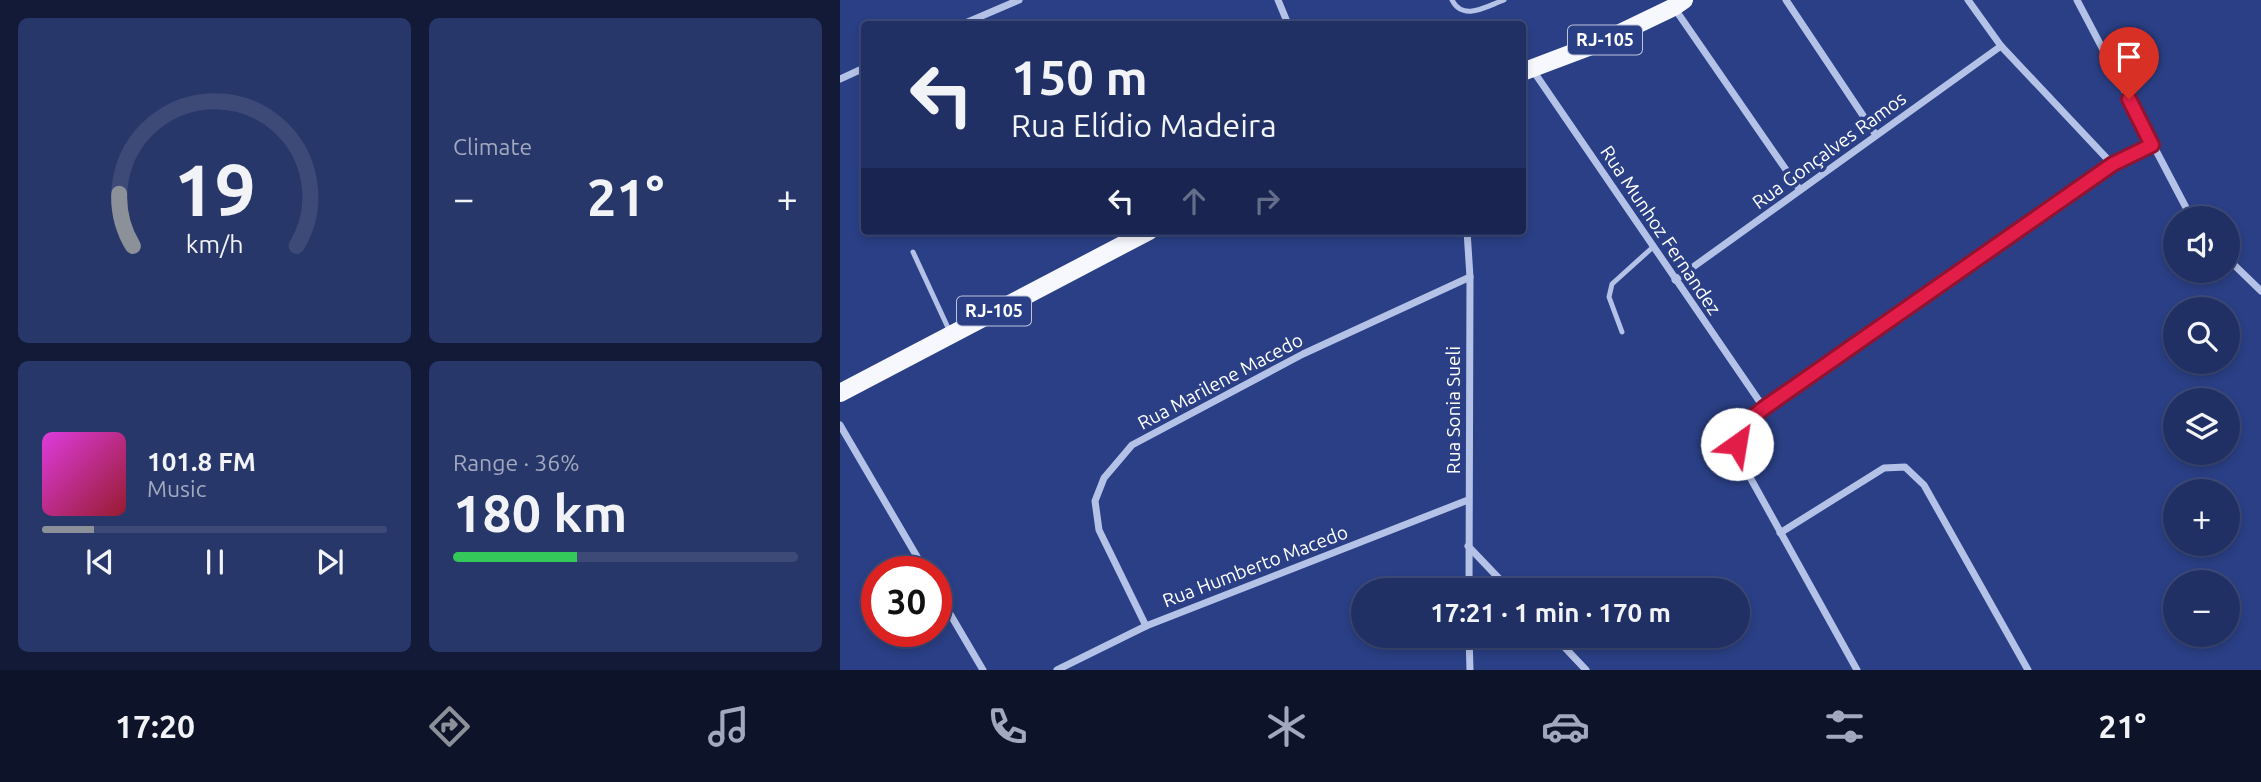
<!DOCTYPE html>
<meta charset="utf-8">
<style>
:root{--surface:#202f64;--page:#28376a;--text:#f1f3f6;--muted:#a2a9bf;--line:#3d4a78;--accent:#8c9099}
body{margin:0;font-family:Ubuntu,sans-serif;background:var(--page);color:var(--text);height:100vh;display:flex;flex-direction:column;font-size:26px;white-space:nowrap}
*{box-sizing:border-box;margin:0}
p{font-size:23px;color:var(--muted)}
.icon{flex:none;width:38px;height:38px;fill:none;stroke:currentColor;stroke-width:2;stroke-linecap:round;stroke-linejoin:round}
.map{position:relative;flex:1;overflow:hidden}
.details{display:flex;flex-direction:column;gap:18px;padding:18px;background:#121a37;width:840px}
.details>*{flex:none}
.top-card{position:absolute;left:21px;top:21px;width:665px;height:214px;border-radius:7px;box-shadow:0 4px 10px #0003,0 0 0 2px var(--line);background:#202f64;color:var(--text);overflow:hidden}
.tools{position:absolute;left:1323px;top:206px;display:grid;gap:14px}
.tools a{display:grid;place-items:center;width:77px;height:77px;border-radius:50%;background:var(--surface);box-shadow:0 4px 10px #0003,0 0 0 2px var(--line);font-size:35px}
.speed{position:absolute;left:21px;top:556px;display:flex;gap:14px;font-size:35px;font-weight:700;text-align:center}
.speed>*{display:grid;place-content:center;width:91px;height:91px;border-radius:50%;background:var(--surface);box-shadow:0 4px 10px #0003,0 0 0 2px var(--line);line-height:1}
.speed .limit{border:10px solid #d22;background:#fff;color:#111}
.pin{position:absolute;display:grid;place-items:center;width:60px;height:60px;color:#fff;margin:-72px -30px;border-radius:50% 50% 50% 0;rotate:-45deg;box-shadow:0 0 7px #0007}
.pin .icon{rotate:45deg}
.me{position:absolute;width:77px;margin:-38px;rotate:32deg;stroke-linejoin:round;filter:drop-shadow(0 0 5px #0008)}
.turn{display:flex;align-items:center;gap:24px;height:147px;padding:0 35px;font-size:32px}
.turn .icon{width:91px;height:91px;stroke-width:2.5}
.turn b{display:block;font-size:49px;line-height:60px}
.lanes{display:flex;align-items:center;height:66px;padding:0 35px;background:#0003;justify-content:center;gap:35px;direction:ltr}
.lanes .off{opacity:.35}
.big{font-size:52px;font-weight:700;line-height:1.1}
.details .tile{flex:1;display:flex;flex-direction:column;justify-content:center;gap:10px;min-width:0;padding:0 24px;border-radius:10px;background:var(--page)}
.details .dial{align-items:center;gap:0}
.dial svg{height:182px;overflow:visible;fill:none;stroke:var(--line);stroke-width:7;stroke-linecap:round;text-anchor:middle}
.dial text{fill:var(--text);stroke:none}
.song{display:flex;align-items:center;gap:21px}
.cover{width:84px;height:84px;border-radius:10px;background:linear-gradient(135deg,hsl(300 70% 55%),hsl(350 70% 35%))}
.played{height:7px;border-radius:4px;background:linear-gradient(90deg,var(--accent) 15%,var(--line) 15%)}
.keys{display:flex;justify-content:space-around;direction:ltr}
.heat{display:flex;justify-content:space-between;align-items:center;font-size:38px;direction:ltr}
.charge{height:10px;border-radius:5px;background:linear-gradient(90deg,#34c759 36%,var(--line) 0)}
.details .tiles{flex:1;display:grid;gap:18px;grid-template-columns:repeat(2,1fr)}
.trip{position:absolute;left:511px;top:578px;width:399px;height:70px;border-radius:35px;background:var(--surface);box-shadow:0 4px 10px #0003,0 0 0 2px var(--line);font-weight:700;line-height:70px;text-align:center}
.tabs{display:flex;height:112px;justify-content:space-around;align-items:center;background:#0d1328;color:var(--muted)}
.tabs .icon{width:49px;height:49px}
.tabs .current{color:var(--accent)}
.tabs b{font-size:32px;color:var(--text)}
main{display:flex;flex:1;min-height:0}
.map>svg:first-child{display:block}
</style>
<main>
<section class="details">
<div class="tiles">
<div class="tile dial"><svg viewBox="0 0 100 80">
<path d="M14 69A42 42 0 1 1 86 69"/>
<path d="M14 69A42 42 0 0 1 8 46" stroke="#8c9099"/>
<text x="50" y="56" font-size="32" font-weight="700">19</text>
<text x="50" y="72" font-size="11">km/h</text>
</svg></div>
<div class="tile"><p>Climate</p>
<div class="heat"><a>−</a><b class="big">21°</b><a>+</a></div>
</div>
<div class="tile">
<div class="song"><i class="cover"></i><div><b>101.8 FM</b><p>Music</p></div></div>
<div class="played"></div>
<div class="keys"><svg class="icon" aria-label="previous" viewBox="0 0 24 24"><path d="M18 5L8 12l10 7zM5 5v14"/></svg><svg class="icon" aria-label="pause" viewBox="0 0 24 24"><path d="M8 5v14M16 5v14"/></svg><svg class="icon" aria-label="next" viewBox="0 0 24 24"><path d="M6 5l10 7-10 7zM19 5v14"/></svg></div>
</div>
<div class="tile"><p>Range · 36%</p><b class="big">180 km</b><div class="charge"></div></div>
</div>
</section>
<div class="map">
<svg width="1421" height="670" viewBox="0 0 1421 670">
<rect width="100%" height="100%" fill="#2a3f85"/>
<g fill="none" stroke-linecap="round" stroke-linejoin="round">
<g stroke="#b5c2e7" stroke-width="5">
<path d="M612 0C623 22 647 6 664 0"/>
<path d="M73 252 110 332"/>
<path d="M782 332 769 297 772 284 813 247"/>
</g>
<g stroke="#b5c2e7" stroke-width="7">
<path d="M438 0 448 24"/>
<path d="M946 0 1036 135"/>
<path d="M1128 0 1161 46 1273 165"/>
<path d="M1237 0 1352 219"/>
<path d="M835 9 960 190"/>
<path d="M123 24 179 0"/>
<path d="M692 69 924 408"/>
<path d="M0 79 24 68"/>
<path d="M627 231 630 277 629 590"/>
<path d="M1388 259 1421 291"/>
<path d="M835 280 1161 46"/>
<path d="M0 425 86 572"/>
<path d="M940 533 1044 468 1065 467 1084 485 1188 670"/>
<path d="M628 546 670 590"/>
<path d="M96 590 143 670"/>
<path d="M306 626 259 530 255 501 264 478 292 445 463 354 630 277"/>
<path d="M629 635 630 670"/>
<path d="M713 635 746 670"/>
<path d="M217 670 306 626 628 500"/>
<path d="M1017 670 901 461 897 444 899 428 924 408 1273 165 1312 145"/>
</g>
<g stroke="#f6f8fe" stroke-width="18">
<path d="M682 72 759 43 834 7 844 0"/>
<path d="M0 393 309 231"/>
</g>
</g>
<g fill="none" stroke-linecap="round" stroke-linejoin="round">
<g stroke="#92132f" stroke-width="18">
<path id="route" d="M897 444 899 428 924 408 1273 164 1312 145 1289 99"/>
</g>
<use href="#route" stroke="#e11d48" stroke-width="12"/>
</g>
<g text-anchor="middle" stroke-width="7" stroke-linejoin="round" paint-order="stroke">
<g fill="#2a3f85" stroke="#bfc5da" stroke-width="2">
<rect x="728" y="25.5" width="74" height="29" rx="5"/>
<rect x="117" y="296.5" width="74" height="29" rx="5"/>
</g>
<g font-size="18" font-weight="bold" fill="#fff">
<text x="765" y="46">RJ-105</text>
<text x="154" y="317">RJ-105</text>
</g>
<g font-size="19" fill="#fff" stroke="#2a3f85">
<text transform="translate(989 150) rotate(-36)" y="7">Rua Gonçalves Ramos</text>
<text transform="translate(821 230) rotate(56)" y="7">Rua Munhoz Fernandez</text>
<text transform="translate(380 381) rotate(-28)" y="7">Rua Marilene Macedo</text>
<text transform="translate(613 410) rotate(-90)" y="7">Rua Sonia Sueli</text>
<text transform="translate(415 566) rotate(-21)" y="7">Rua Humberto Macedo</text>
</g>
</g>
</svg>
<div class="tools">
<a><svg class="icon" aria-label="sound" viewBox="0 0 24 24"><path d="M4 9h4l5-4v14l-5-4H4zM17 9q2 3 0 6"/></svg></a>
<a><svg class="icon" aria-label="search" viewBox="0 0 24 24"><circle cx="10" cy="10" r="6"/><path d="M15 15l6 6"/></svg></a>
<a><svg class="icon" aria-label="layers" viewBox="0 0 24 24"><path d="M12 4l9 5-9 5-9-5zM3 14l9 5 9-5"/></svg></a>
<a>+</a>
<a>−</a>
</div>
<div class="speed"><div class="limit">30</div></div>
<div class="pin" style="left:1289px;top:99px;background:#d93025"><svg class="icon" aria-label="arrive" viewBox="0 0 24 24"><path d="M6 21V4h12l-3 4 3 4H6"/></svg></div>
<svg class="me" style="left:897px;top:444px" viewBox="-20 -20 40 40"><circle r="19" fill="#fff"/><path d="M0-13L10 11 0 6-10 11z" fill="#e11d48"/></svg>
<div class="trip">17:21 · 1 min · 170 m</div>
<div class="top-card">
<div class="turn"><svg class="icon" aria-label="left" viewBox="0 0 24 24"><path d="M17 20v-9H6M10 6l-5 5 5 5"/></svg><div><b>150 m</b>Rua Elídio Madeira</div></div>
<div class="lanes"><svg class="icon" aria-label="left" viewBox="0 0 24 24"><path d="M17 20v-9H6M10 6l-5 5 5 5"/></svg><svg class="icon off" aria-label="ahead" viewBox="0 0 24 24"><path d="M12 20V5M6 11l6-6 6 6"/></svg><svg class="icon off" aria-label="right" viewBox="0 0 24 24"><path d="M7 20v-9h11M14 6l5 5-5 5"/></svg></div>
</div>
</div>
</main>
<nav class="tabs">
<b>17:20</b>
<svg class="icon current" aria-label="directions" viewBox="0 0 24 24"><path d="M12 3l9 9-9 9-9-9zM9 14v-3h6M13 9l2 2-2 2"/></svg>
<svg class="icon" aria-label="music" viewBox="0 0 24 24"><path d="M9 18V5l10-2v13"/><circle cx="6" cy="18" r="3"/><circle cx="16" cy="16" r="3"/></svg>
<svg class="icon" aria-label="phone" viewBox="0 0 24 24"><path d="M5 4h4l2 5-3 2q2 4 5 5l2-3 5 2v4C11 20 4 13 5 4z"/></svg>
<svg class="icon" aria-label="climate" viewBox="0 0 24 24"><path d="M12 3v18M4 7l16 10M4 17L20 7"/></svg>
<svg class="icon" aria-label="car" viewBox="0 0 24 24"><path d="M5 17H2v-5l4-1 3-4h7l3 4 3 1v5h-3M9 17h6M6 11h13"/><circle cx="7" cy="17" r="2"/><circle cx="17" cy="17" r="2"/></svg>
<svg class="icon" aria-label="filters" viewBox="0 0 24 24"><path d="M4 7h16M4 17h16"/><circle cx="9" cy="7" r="2"/><circle cx="15" cy="17" r="2"/></svg>
<b>21°</b>
</nav>
